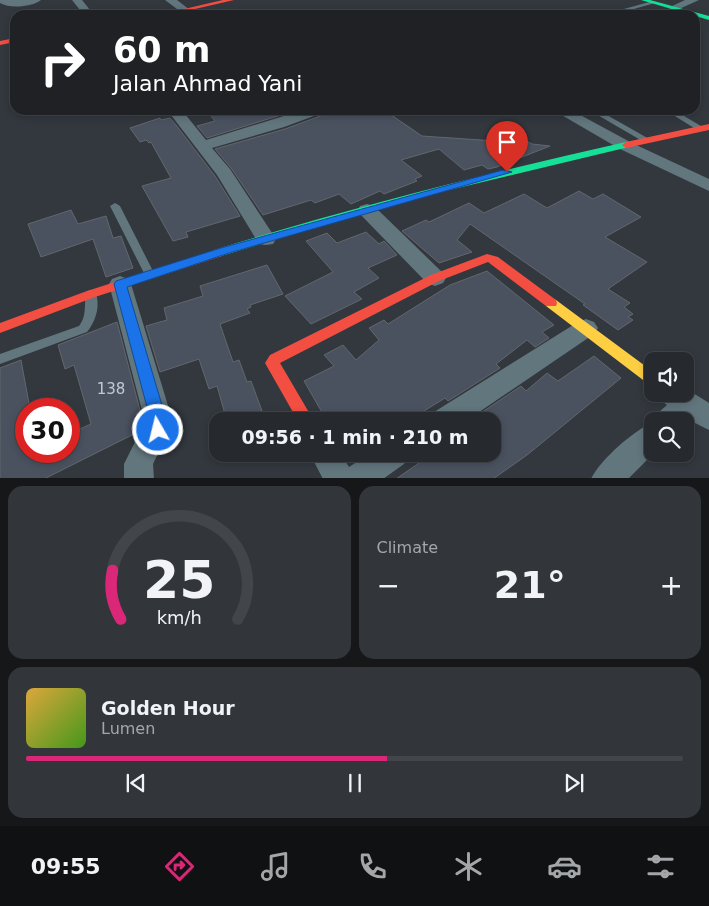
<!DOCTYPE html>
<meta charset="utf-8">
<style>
:root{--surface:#262a2e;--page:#32363a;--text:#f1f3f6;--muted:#a4a7aa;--line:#42464a;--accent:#db2777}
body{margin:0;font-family:"DejaVu Sans",sans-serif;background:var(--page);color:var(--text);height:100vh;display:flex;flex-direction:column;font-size:19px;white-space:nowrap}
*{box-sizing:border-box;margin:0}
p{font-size:16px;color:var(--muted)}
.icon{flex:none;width:28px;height:28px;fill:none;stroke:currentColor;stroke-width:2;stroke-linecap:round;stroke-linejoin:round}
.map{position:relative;height:478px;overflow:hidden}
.sheet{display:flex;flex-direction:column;gap:8px;padding:8px;background:#151719;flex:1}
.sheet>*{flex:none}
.guide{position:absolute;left:10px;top:10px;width:690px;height:105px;border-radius:15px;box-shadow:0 2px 8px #0003,0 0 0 1px var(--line);background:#202124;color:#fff;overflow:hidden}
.controls{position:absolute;left:644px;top:352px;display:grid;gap:10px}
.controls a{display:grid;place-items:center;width:50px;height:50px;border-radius:10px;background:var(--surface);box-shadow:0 2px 8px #0003,0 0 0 1px var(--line);font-size:25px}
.speed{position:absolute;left:15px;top:398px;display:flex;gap:10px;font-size:25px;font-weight:700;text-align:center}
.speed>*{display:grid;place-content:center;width:65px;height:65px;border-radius:50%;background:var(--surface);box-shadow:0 2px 8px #0003,0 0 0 1px var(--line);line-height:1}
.speed .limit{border:8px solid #d22;background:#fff;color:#111}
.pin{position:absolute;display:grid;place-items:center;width:42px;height:42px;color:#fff;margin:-51px -21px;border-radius:50% 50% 50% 0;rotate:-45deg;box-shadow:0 0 5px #0007}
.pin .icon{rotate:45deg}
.me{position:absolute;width:55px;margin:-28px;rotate:352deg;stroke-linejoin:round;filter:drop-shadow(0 0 4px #0008)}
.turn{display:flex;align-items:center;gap:18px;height:105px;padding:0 20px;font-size:22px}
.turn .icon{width:65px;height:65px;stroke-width:2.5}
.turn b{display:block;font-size:35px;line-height:42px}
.big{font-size:38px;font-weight:700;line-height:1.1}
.sheet .tile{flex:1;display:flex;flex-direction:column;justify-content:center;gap:8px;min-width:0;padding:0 18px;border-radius:15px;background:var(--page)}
.sheet .dial{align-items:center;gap:0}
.dial svg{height:130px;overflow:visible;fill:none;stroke:var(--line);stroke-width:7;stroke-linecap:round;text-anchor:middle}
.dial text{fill:var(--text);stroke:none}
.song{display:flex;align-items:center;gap:15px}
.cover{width:60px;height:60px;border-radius:8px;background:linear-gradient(135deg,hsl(40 70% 55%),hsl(100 70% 35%))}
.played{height:5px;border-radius:2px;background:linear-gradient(90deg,var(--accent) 55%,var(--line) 55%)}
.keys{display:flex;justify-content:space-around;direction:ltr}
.heat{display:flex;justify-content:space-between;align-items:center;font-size:28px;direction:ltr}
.sheet .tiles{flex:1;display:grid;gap:8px;grid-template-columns:1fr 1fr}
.tile:last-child{grid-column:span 2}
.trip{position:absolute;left:209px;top:412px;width:292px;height:50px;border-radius:15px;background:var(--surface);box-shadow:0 2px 8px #0003,0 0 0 1px var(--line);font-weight:700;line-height:50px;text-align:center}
.menu{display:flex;height:80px;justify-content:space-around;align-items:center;background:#0f1112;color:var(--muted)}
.menu .icon{width:35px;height:35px}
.menu .active{color:var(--accent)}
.menu b{font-size:22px;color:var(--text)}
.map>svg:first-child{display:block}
</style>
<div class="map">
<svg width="709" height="479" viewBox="0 0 709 479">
<rect width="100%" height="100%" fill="#32383e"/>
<g fill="#4a5260" stroke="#63676c">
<path d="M210 110H297L207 138 197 126 215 121 211 116 216 115Z"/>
<path d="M326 110H376L382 114 387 112 422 136 496 141 492 139 509 132 532 144 550 146 497 167 488 169 482 165 464 170 439 149 401 160 422 176 415 179 417 181 384 194 380 191 351 204 339 194 315 203 311 200 263 215 231 168 215 149 285 129 323 115Z"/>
<path d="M160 118 161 120 170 118 176 125 215 176 240 216 186 232 188 237 173 241 142 186 171 178 151 142 149 143 146 140 140 142 130 128Z"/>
<path d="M579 191 593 199 603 194 641 217 605 237 647 262 608 289 630 303 624 307 633 314 628 317 633 320 618 330 583 305 585 304 470 224 457 240 472 252 439 263 402 231 426 220 429 222 469 203 484 213 524 194 547 208Z"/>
<path d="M71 210 78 224 106 216 113 238 121 236 133 268 106 277 93 239 41 257 28 224Z"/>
<path d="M366 232 379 244 384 241 397 255 368 268 379 278 354 292 362 299 311 324 285 296 333 272 306 241 327 233 337 243Z"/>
<path d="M267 265 283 294 250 305 251 307 247 309 250 313 220 324 233 362 239 360 247 382 251 381 262 411 227 421 217 386 209 389 199 359 160 372 146 326 167 320 164 308 203 296 200 286Z"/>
<path d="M487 271 554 325 542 332 549 338 535 347 527 340 496 364 500 368 448 401 445 398 408 421H327L304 381 334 366 324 355 343 345 356 360 379 340 369 328 384 320 388 324 450 285Z"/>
<path d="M117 322 143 422 138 432 44 479H0V368L21 360 30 409H26V451H69V434L91 424 74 365 65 369 58 345Z"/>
<path d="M594 356 621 378 527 455 493 479H396L432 454H492V421H469L521 386 526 391 547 373 558 381Z"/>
</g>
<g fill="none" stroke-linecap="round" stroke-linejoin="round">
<g fill="#62767e" fill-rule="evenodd">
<path d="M653 1 655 3 616 14 613 12Z"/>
<path d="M589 110H598L651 140 650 142H644Z"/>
<path d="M665 110H674L706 129 705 131H699Z"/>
<path d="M115 203 120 206 155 275 154 278H146L145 275 110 206Z"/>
<path d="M91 290 95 291C101 305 96 321 87 332L0 364V354L79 326C88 315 83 303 87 291Z"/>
</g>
<g fill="#62767e" fill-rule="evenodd">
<path d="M0 0H41C32 7 10 9 0 3Z"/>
<path d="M72 0H82L94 15H84Z"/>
<path d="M165 0H177L190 10 181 12Z"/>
<path d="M685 0H699L677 10 668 8Z"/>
<path d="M142 110H190L185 114 206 140 303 110H324L322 113 284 127 212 148 230 169 276 239 273 244 266 245 259 244 217 175 171 115 160 116 144 113Z"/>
<path d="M553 110H571L632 143 709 179V191L620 149Z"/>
<path d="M367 204 374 206 443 273 446 278 443 283 435 286 427 283 360 214 358 210 360 206Z"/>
<path d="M120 276 128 279 131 284 173 422 153 464 154 479H124V464L145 422 109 284 112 279Z"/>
<path d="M586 319 594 322 598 328 594 334 466 421H430L434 412 578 322Z"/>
<path d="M685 388 709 403V430L689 420 685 424V421H655L659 412 667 405 663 402 659 394H685Z"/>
<path d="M652 423 653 454 628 479H591C599 461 634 430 652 423Z"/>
<path d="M310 454H341L349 467 369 454H409L404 464 383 479H323Z"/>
</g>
<g fill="#16e098" fill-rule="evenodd">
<path d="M641 0H650L709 16V20Z"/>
<path d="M626 142 629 143V147L424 196 323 225 218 257 212 253 214 250C350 208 487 173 626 142Z"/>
</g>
<path fill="#ffcf43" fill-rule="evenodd" d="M551 298 556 300 652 371V385L647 383 546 306 545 303 546 300Z"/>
<g fill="#f24e42" fill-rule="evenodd">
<path d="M223 0H234L169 15H158Z"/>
<path d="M15 38V42L0 45V41Z"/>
<path d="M709 124V130L626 148 622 145 626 142Z"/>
<path d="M218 249 224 253 222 256 95 297 0 333V323L87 291Z"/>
<path d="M487 254 498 257 556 300 557 303 556 306H546L488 262 439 281 280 363 314 421H298L265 363 270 355 431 275Z"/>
</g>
</g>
<path fill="#1a73e8" stroke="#114b97" d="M503 170 512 172 229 253 127 287 167 422 163 436 158 438 152 436 149 430 151 422 114 284 116 281 221 248Z"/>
<g text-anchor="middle" stroke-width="5" stroke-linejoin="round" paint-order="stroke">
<g font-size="15" fill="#c3c9d2">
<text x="111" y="394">138</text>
</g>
</g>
</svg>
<div class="controls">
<a><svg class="icon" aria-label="sound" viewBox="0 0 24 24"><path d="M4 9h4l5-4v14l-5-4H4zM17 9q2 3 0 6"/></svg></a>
<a><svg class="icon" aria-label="search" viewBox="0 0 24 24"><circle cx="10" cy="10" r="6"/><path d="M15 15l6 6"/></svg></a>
</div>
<div class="speed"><div class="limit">30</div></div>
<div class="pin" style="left:507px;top:172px;background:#d93025"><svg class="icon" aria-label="arrive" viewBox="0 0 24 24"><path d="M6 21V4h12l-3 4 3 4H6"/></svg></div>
<svg class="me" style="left:158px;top:430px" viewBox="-20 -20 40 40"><circle r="17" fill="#1a73e8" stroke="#fff" stroke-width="3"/><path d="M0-11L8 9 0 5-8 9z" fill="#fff"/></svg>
<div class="trip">09:56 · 1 min · 210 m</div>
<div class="guide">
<div class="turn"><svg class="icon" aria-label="right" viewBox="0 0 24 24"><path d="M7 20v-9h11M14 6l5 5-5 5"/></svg><div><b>60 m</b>Jalan Ahmad Yani</div></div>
</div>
</div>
<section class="sheet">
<div class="tiles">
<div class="tile dial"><svg viewBox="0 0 100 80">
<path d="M14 69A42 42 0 1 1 86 69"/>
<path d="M14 69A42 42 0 0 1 9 39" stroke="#db2777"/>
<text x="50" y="56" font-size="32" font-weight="700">25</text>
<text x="50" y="72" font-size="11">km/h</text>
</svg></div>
<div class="tile"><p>Climate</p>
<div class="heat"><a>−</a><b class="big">21°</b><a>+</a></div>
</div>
<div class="tile">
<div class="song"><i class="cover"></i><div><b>Golden Hour</b><p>Lumen</p></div></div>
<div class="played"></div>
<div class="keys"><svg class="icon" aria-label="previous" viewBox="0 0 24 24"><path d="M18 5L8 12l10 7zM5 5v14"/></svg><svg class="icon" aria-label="pause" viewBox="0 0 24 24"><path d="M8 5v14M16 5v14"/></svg><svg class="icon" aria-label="next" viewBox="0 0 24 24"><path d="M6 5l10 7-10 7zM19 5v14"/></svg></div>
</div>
</div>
</section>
<nav class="menu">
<b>09:55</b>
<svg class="icon active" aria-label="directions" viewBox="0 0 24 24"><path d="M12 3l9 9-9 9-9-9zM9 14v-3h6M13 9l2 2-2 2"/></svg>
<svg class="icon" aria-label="music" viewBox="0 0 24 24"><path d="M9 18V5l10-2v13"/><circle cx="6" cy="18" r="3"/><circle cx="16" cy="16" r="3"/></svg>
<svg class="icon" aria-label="phone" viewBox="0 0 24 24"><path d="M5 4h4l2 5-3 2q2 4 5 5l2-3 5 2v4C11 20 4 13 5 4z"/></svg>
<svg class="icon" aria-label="climate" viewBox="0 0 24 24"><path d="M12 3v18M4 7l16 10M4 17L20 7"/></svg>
<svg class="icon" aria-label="car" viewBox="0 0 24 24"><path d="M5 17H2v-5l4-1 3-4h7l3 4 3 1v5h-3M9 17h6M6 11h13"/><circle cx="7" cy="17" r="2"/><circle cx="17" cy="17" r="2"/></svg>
<svg class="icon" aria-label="filters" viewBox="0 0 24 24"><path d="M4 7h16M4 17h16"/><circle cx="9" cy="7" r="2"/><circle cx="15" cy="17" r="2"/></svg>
</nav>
